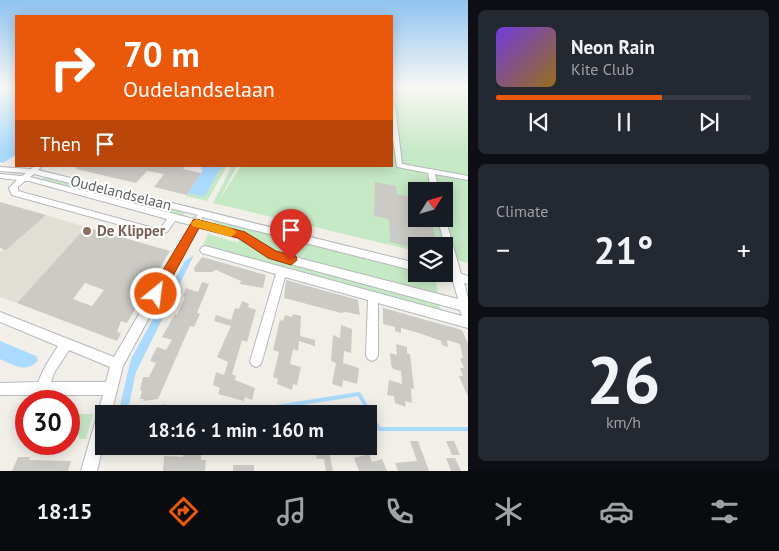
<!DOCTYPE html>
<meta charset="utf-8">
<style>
:root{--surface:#171b24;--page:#242831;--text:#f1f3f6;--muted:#9ea1a6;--line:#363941;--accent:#ea580c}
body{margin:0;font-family:"PT Sans",sans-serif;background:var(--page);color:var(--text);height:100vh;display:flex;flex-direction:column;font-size:19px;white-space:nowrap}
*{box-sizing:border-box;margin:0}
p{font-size:16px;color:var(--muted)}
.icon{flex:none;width:28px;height:28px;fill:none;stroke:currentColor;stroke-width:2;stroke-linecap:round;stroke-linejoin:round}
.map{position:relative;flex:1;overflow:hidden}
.drawer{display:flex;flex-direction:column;gap:10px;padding:10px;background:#0d0f14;width:311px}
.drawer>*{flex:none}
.guide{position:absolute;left:15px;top:15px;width:378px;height:152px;border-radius:0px;box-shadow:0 2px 12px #0003;background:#ea580c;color:#fff;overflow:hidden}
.needle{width:32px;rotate:53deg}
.tools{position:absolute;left:408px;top:182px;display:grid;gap:10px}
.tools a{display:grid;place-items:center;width:45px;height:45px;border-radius:0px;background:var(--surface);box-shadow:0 2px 12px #0003;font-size:25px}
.speed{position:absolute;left:15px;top:390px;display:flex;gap:10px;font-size:25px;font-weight:700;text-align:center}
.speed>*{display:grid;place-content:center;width:65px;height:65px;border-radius:50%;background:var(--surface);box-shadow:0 2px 12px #0003;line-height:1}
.speed .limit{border:8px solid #d22;background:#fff;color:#111}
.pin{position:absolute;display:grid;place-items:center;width:42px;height:42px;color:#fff;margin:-51px -21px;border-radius:50% 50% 50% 0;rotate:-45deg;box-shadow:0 0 5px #0007}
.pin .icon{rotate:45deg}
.me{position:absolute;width:55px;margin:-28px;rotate:29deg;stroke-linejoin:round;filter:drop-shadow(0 0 4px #0008)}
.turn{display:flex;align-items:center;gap:18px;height:105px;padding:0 25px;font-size:22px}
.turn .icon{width:65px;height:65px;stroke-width:2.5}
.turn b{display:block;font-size:35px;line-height:42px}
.then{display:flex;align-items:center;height:48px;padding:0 25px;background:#0003;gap:10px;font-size:19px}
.big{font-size:38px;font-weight:700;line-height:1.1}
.drawer .widget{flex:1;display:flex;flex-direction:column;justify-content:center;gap:8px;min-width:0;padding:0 18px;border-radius:8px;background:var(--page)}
.drawer .dial{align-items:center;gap:0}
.dial b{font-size:65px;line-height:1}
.song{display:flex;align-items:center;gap:15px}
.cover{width:60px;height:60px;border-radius:8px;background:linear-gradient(135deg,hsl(260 70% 55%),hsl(40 70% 35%))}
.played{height:5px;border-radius:2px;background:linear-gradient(90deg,var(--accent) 65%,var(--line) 65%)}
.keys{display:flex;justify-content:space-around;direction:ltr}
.heat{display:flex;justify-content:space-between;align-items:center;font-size:28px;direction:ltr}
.trip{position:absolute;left:95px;top:405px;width:282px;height:50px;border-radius:0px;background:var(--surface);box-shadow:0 2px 12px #0003;font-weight:700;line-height:50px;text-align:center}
.tabs{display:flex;height:80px;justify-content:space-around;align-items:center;background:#090b0e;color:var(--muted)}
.tabs .icon{width:35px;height:35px}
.tabs .active{color:var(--accent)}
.tabs b{font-size:22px;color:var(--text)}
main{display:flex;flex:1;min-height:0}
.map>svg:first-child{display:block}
</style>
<main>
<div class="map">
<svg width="468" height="471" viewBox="0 0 468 471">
<rect width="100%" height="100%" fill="#f1efe8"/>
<path fill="#e1ded6" d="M46 215 86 227 17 303 0 297V252Z"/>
<g fill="#c5e8c5" fill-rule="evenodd">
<path d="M391 87H468V263L444 257V246H416V251L213 203 232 166H237L219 200 241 166H391ZM416 191H444V219H416Z"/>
<path d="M222 166H227L207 201 186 196 188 193 204 197Z"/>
<path d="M46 176 186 211 182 217 41 180Z"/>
<path d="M216 218 416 268V274H435L438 296 275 253 213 226Z"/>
<path d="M208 234 238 243 240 239 267 256 439 303 441 313 202 247Z"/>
<path d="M69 414H93L86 439H79V435H69V430L72 429 74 422H69Z"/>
</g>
<g fill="#aadaff">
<path d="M0 87H16V155L3 163 0 162Z"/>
<path d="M202 166H222L204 197 188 193 203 170 201 169Z"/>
<path d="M194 255 136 372 127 414H118L131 359 185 261Z"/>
<path d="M0 341 36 356 38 360C27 374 13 365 0 359Z"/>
</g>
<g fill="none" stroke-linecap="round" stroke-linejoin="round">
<path stroke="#aadaff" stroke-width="4" d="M231 414 359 394 379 429H468"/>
</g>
<g fill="#cccac5" fill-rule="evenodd">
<path d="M76 166H185L183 169 201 173 187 195 154 187 164 174 147 171 136 183 76 169Z"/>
<path d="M375 182 396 186 397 194 416 198V219H431L437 246H416V248L390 242 389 219 374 216Z"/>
<path d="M0 202 46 215 6 250 0 248Z"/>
<path d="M86 227 170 251 127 323 121 321 117 332 121 333 117 341 17 303ZM85 283 104 290 92 306 73 299Z"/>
<path d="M202 257 266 275 263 288 240 284 241 281 216 270 212 272H195L194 268Z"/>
<path d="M286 280 358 300 360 315 346 312 341 313 284 298Z"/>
<path d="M202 282 209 284 197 313 200 314 194 327 190 326 158 399 143 401 144 399H140L142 390H140L143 377H149L156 363 150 361 157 347 166 350 172 340 162 337 175 314 177 315 185 297 183 296 186 288 198 292Z"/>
<path d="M242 301 249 304 248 307 256 310 247 342 242 340 232 374 236 376 235 380 255 388 252 400 245 397 244 401 218 394 220 388 213 385 216 372 224 375 228 362 217 357 231 326 214 321 216 315 231 320 235 308 239 309Z"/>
<path d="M383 308 462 330 468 344V397L459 376H463L460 368H464L460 358H463L460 344 447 340 448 347 442 345 441 341 419 333 401 328V333L395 331V327L383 324Z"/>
<path d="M293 314 301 316 300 336 315 340V346L299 341 298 351 293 349 290 364 301 367 297 385 293 384 292 390 277 384 278 379 273 377 279 352 273 350 280 320 283 321 285 315 292 317Z"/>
<path d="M341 325 352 329 351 353 344 351 343 363 359 368 357 384 343 380 342 387 332 384 336 363 331 361 333 335 340 338Z"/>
<path d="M396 344 407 347V353L410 354 414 389 411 388 412 403 405 401 406 407 395 403 394 396 387 395 389 380 402 384 401 371 393 369 391 365 390 353 397 355Z"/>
<path d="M163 404 172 406 175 414H155L161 411Z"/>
<path d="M410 441H418L429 471H398L395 463 417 461Z"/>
<path d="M446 441H454L460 455H452Z"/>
<path d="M315 446H328L333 471H326L324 459H317Z"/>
<path d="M184 448H201V460H206L205 471H163L164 456 183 457Z"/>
<path d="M369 454 372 462 382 459 387 471H359L354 458Z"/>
<path d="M18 457H30L29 460 71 461 68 471H12Z"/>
<path d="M446 458H455L461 471H451Z"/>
<rect x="233" y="465" width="21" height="6"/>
</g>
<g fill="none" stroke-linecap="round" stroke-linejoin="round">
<g stroke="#b5b8bc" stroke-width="2">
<g id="minor">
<path d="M391 105 395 106 402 164 468 176V180L435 174 439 191H431L428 173 397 167 391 124Z"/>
<path d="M34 166H42L38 170 416 263V271L202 217 201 221 244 233 275 252 458 299 453 281 441 277 439 274H444V270L451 271 438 219H444V216L445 217 461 274 468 276V284L464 283 468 298V328L378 303V355L376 359 372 361 368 359 366 355 368 300 285 277 262 361 260 365 256 367 252 365 250 361 276 274 202 253 200 250 202 247 205 246 462 316 460 310 272 259 238 238 198 227 123 366 111 414H104V442L97 471H81L103 395H0V383L38 382 46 365 58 346 0 322V312L114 357 191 225 175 221 167 232 157 235 12 195 9 188 17 180 0 178V174L22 176 26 173 0 171V167L31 169ZM34 174 198 215 194 219 30 177ZM25 181H29L167 219 161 228 157 229 18 191V187ZM69 350 110 367 106 382H51L54 373Z"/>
</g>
</g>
<use href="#minor" fill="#fff" fill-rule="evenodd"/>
</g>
<linearGradient id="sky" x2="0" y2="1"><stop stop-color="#8fc3f1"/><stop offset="0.57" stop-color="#f9f8f5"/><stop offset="1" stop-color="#f9f8f5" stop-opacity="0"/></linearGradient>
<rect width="468" height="153" fill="url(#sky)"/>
<path fill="#ea580c" stroke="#983908" d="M196 219 245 232 276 251 296 256 297 260 291 265 268 258 238 238 199 228 161 298 156 300 151 298 150 294 151 290 193 220Z"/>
<path fill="#f59e0b" d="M196 219 231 228 237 232 231 237 192 226 191 223Z"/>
<circle fill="#8d6e63" stroke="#fff" stroke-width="2" cx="87" cy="231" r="5"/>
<g text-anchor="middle" stroke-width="4" stroke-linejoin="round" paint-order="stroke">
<g font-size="15" fill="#5f6368" stroke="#fff">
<text transform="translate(121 193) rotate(14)" y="5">Oudelandselaan</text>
</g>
<g font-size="15" font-weight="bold" fill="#785e54" stroke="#fff" text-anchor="start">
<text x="97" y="236">De Klipper</text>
</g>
</g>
</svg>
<div class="tools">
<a><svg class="needle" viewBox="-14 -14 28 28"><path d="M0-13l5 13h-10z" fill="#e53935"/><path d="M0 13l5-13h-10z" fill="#9ea1a6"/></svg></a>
<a><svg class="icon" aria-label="layers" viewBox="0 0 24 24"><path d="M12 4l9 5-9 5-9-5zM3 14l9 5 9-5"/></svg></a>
</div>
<div class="speed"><div class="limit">30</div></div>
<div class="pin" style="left:291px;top:260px;background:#d93025"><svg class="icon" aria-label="arrive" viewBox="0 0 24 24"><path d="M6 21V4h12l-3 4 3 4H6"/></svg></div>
<svg class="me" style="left:156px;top:294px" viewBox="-20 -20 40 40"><circle r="17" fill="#ea580c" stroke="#fff" stroke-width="3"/><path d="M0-11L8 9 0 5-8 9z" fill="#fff"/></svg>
<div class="trip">18:16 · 1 min · 160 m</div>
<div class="guide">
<div class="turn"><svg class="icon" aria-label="right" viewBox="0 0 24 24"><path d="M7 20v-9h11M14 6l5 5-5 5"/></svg><div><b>70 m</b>Oudelandselaan</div></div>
<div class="then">Then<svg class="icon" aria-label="arrive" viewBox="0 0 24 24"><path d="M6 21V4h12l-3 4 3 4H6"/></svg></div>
</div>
</div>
<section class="drawer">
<div class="widget">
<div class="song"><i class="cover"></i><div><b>Neon Rain</b><p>Kite Club</p></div></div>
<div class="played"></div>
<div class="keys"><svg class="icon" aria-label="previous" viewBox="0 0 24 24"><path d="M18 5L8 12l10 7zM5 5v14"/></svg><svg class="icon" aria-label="pause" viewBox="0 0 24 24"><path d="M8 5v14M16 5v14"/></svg><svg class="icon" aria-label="next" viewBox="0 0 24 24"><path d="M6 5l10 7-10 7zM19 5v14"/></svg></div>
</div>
<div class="widget"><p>Climate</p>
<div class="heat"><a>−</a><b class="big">21°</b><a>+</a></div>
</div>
<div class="widget dial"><b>26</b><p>km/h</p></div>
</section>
</main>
<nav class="tabs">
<b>18:15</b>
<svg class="icon active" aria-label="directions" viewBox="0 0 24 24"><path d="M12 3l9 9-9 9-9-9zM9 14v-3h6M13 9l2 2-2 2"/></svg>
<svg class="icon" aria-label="music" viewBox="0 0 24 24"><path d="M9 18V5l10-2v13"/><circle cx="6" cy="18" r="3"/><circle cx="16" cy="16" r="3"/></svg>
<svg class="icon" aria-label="phone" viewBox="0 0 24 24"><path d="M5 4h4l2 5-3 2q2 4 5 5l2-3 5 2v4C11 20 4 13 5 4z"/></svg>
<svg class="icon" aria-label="climate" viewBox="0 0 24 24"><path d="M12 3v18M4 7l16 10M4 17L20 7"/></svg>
<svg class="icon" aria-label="car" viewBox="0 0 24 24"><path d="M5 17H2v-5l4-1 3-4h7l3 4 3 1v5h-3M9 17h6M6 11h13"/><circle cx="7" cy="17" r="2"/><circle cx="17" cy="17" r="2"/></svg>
<svg class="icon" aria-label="filters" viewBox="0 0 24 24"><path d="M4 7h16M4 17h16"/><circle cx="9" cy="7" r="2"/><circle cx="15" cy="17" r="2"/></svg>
</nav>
